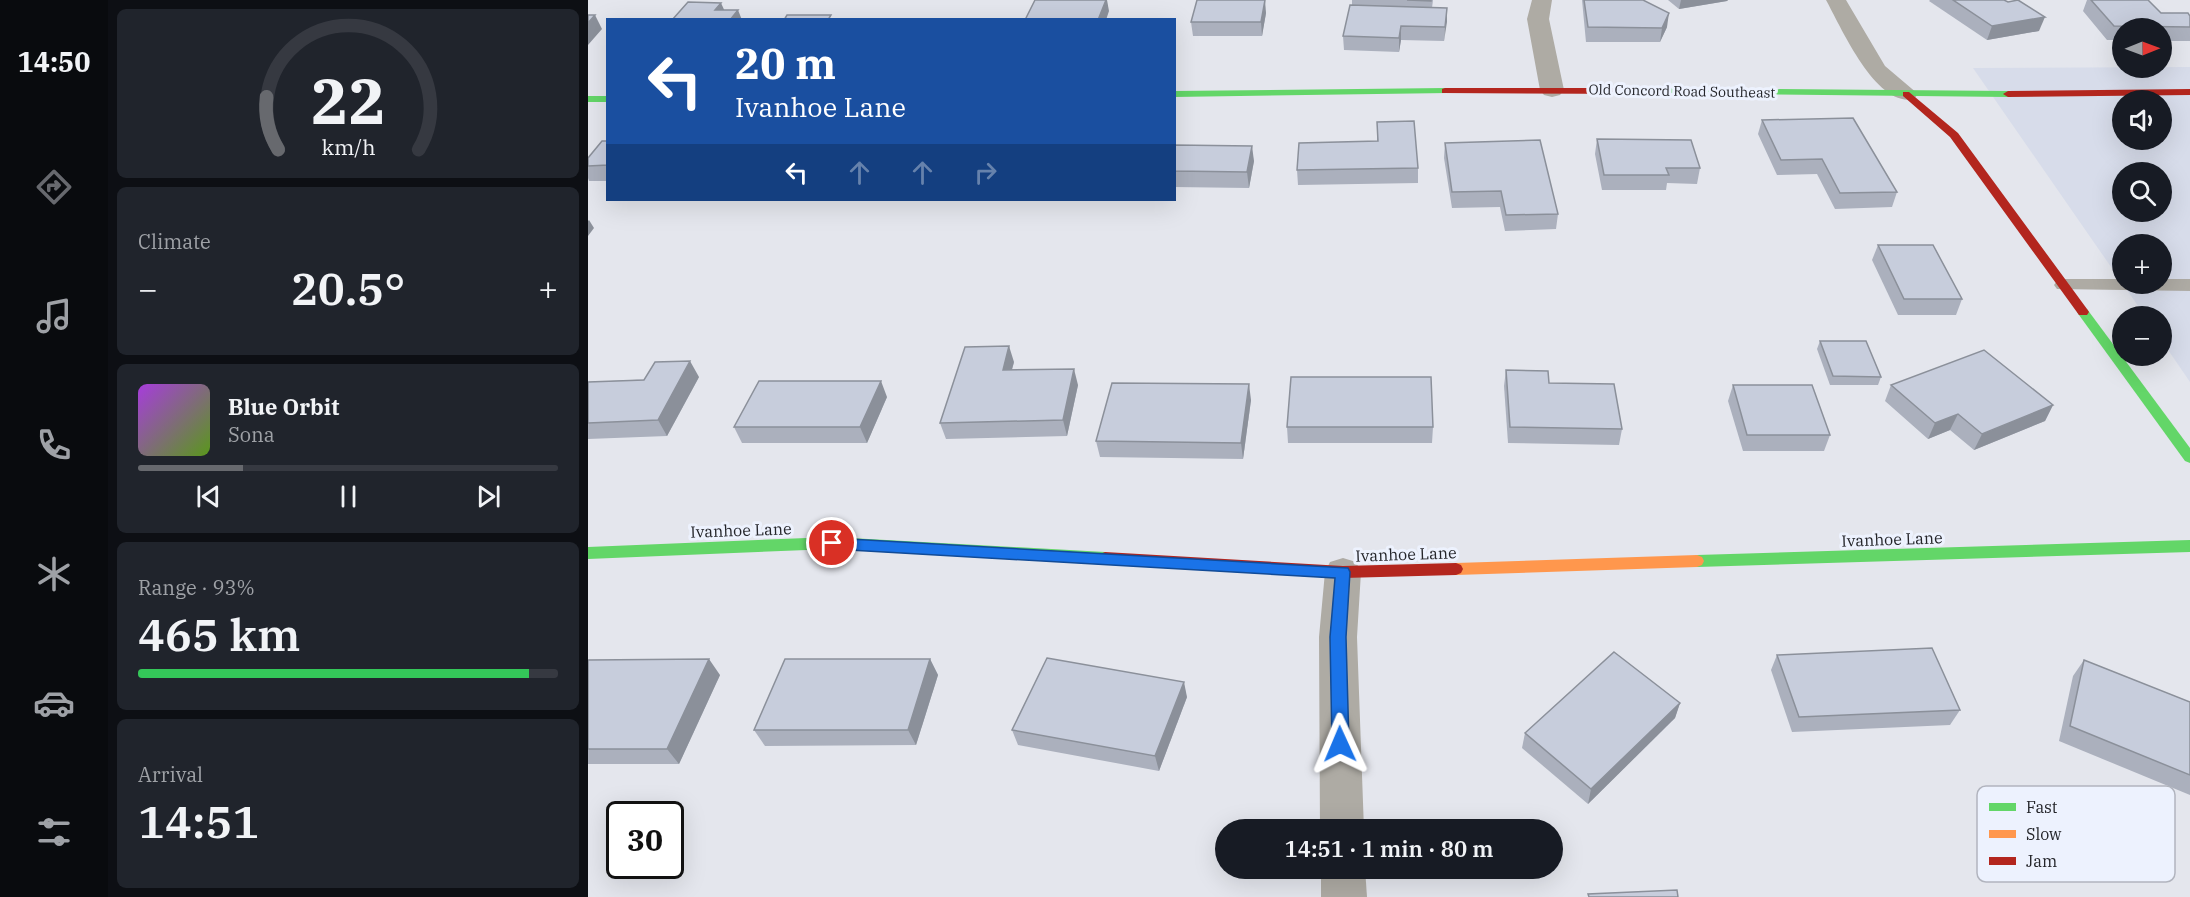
<!DOCTYPE html>
<meta charset="utf-8">
<style>
:root{--surface:#171b24;--page:#20242c;--text:#f1f3f6;--muted:#9ea1a6;--line:#363941;--accent:#67696e}
body{margin:0;font-family:"IBM Plex Serif",serif;background:var(--page);color:var(--text);height:100vh;display:flex;flex-direction:column;font-size:22px;white-space:nowrap}
*{box-sizing:border-box;margin:0}
p{font-size:20px;color:var(--muted)}
.icon{flex:none;width:33px;height:33px;fill:none;stroke:currentColor;stroke-width:2;stroke-linecap:round;stroke-linejoin:round}
.map{position:relative;flex:1;overflow:hidden}
.sheet{display:flex;flex-direction:column;gap:9px;padding:9px;background:#0d0f14;width:480px}
.sheet>*{flex:none}
.top-card{position:absolute;left:18px;top:18px;width:570px;height:183px;border-radius:0px;box-shadow:0 6px 24px #0002;background:#1a4fa0;color:#fff;overflow:hidden}
.needle{width:39px;rotate:89deg}
.tools{position:absolute;left:1524px;top:18px;display:grid;gap:12px}
.tools a{display:grid;place-items:center;width:60px;height:60px;border-radius:50%;background:var(--surface);box-shadow:0 6px 24px #0002;font-size:30px}
.speed{position:absolute;left:18px;top:801px;display:flex;gap:12px;font-size:30px;font-weight:700;text-align:center}
.speed>*{display:grid;place-content:center;width:78px;height:78px;border-radius:50%;background:var(--surface);box-shadow:0 6px 24px #0002;line-height:1}
.speed .limit{border:3px solid #111;border-radius:9px;background:#fff;color:#111}
.pin{position:absolute;display:grid;place-items:center;width:51px;height:51px;color:#fff;margin:-26px;border:3px solid #fff;border-radius:50%;box-shadow:0 2px 6px #0007}
.me{position:absolute;width:66px;margin:-33px;rotate:359deg;stroke-linejoin:round;filter:drop-shadow(0 0 4px #0008)}
.turn{display:flex;align-items:center;gap:21px;height:126px;padding:0 30px;font-size:27px}
.turn .icon{width:78px;height:78px;stroke-width:2.5}
.turn b{display:block;font-size:42px;line-height:51px}
.lanes{display:flex;align-items:center;height:57px;padding:0 30px;background:#0003;justify-content:center;gap:30px;direction:ltr}
.lanes .off{opacity:.35}
.big{font-size:45px;font-weight:600;line-height:1.1}
.sheet .card{flex:1;display:flex;flex-direction:column;justify-content:center;gap:9px;min-width:0;padding:0 21px;border-radius:9px;background:var(--page)}
.sheet .dial{align-items:center;gap:0}
.dial svg{height:156px;overflow:visible;fill:none;stroke:var(--line);stroke-width:7;stroke-linecap:round;text-anchor:middle}
.dial text{fill:var(--text);stroke:none}
.song{display:flex;align-items:center;gap:18px}
.cover{width:72px;height:72px;border-radius:9px;background:linear-gradient(135deg,hsl(280 70% 55%),hsl(90 70% 35%))}
.played{height:6px;border-radius:3px;background:linear-gradient(90deg,var(--accent) 25%,var(--line) 25%)}
.keys{display:flex;justify-content:space-around;direction:ltr}
.heat{display:flex;justify-content:space-between;align-items:center;font-size:33px;direction:ltr}
.charge{height:9px;border-radius:4px;background:linear-gradient(90deg,#34c759 93%,var(--line) 0)}
.trip{position:absolute;left:627px;top:819px;width:348px;height:60px;border-radius:30px;background:var(--surface);box-shadow:0 6px 24px #0002;font-weight:600;line-height:60px;text-align:center}
main{display:flex;flex:1;min-height:0}
.menu{display:flex;flex-direction:column;width:108px;justify-content:space-around;align-items:center;background:#090b0e;color:var(--muted)}
.menu .icon{width:42px;height:42px}
.menu .current{color:var(--accent)}
.menu b{font-size:27px;color:var(--text)}
.map>svg:first-child{display:block}
</style>
<main>
<nav class="menu">
<b>14:50</b>
<svg class="icon current" aria-label="directions" viewBox="0 0 24 24"><path d="M12 3l9 9-9 9-9-9zM9 14v-3h6M13 9l2 2-2 2"/></svg>
<svg class="icon" aria-label="music" viewBox="0 0 24 24"><path d="M9 18V5l10-2v13"/><circle cx="6" cy="18" r="3"/><circle cx="16" cy="16" r="3"/></svg>
<svg class="icon" aria-label="phone" viewBox="0 0 24 24"><path d="M5 4h4l2 5-3 2q2 4 5 5l2-3 5 2v4C11 20 4 13 5 4z"/></svg>
<svg class="icon" aria-label="climate" viewBox="0 0 24 24"><path d="M12 3v18M4 7l16 10M4 17L20 7"/></svg>
<svg class="icon" aria-label="car" viewBox="0 0 24 24"><path d="M5 17H2v-5l4-1 3-4h7l3 4 3 1v5h-3M9 17h6M6 11h13"/><circle cx="7" cy="17" r="2"/><circle cx="17" cy="17" r="2"/></svg>
<svg class="icon" aria-label="filters" viewBox="0 0 24 24"><path d="M4 7h16M4 17h16"/><circle cx="9" cy="7" r="2"/><circle cx="15" cy="17" r="2"/></svg>
</nav>
<section class="sheet">
<div class="card dial"><svg viewBox="0 0 100 80">
<path d="M14 69A42 42 0 1 1 86 69"/>
<path d="M14 69A42 42 0 0 1 8 42" stroke="#67696e"/>
<text x="50" y="56" font-size="32" font-weight="700">22</text>
<text x="50" y="72" font-size="11">km/h</text>
</svg></div>
<div class="card"><p>Climate</p>
<div class="heat"><a>−</a><b class="big">20.5°</b><a>+</a></div>
</div>
<div class="card">
<div class="song"><i class="cover"></i><div><b>Blue Orbit</b><p>Sona</p></div></div>
<div class="played"></div>
<div class="keys"><svg class="icon" aria-label="previous" viewBox="0 0 24 24"><path d="M18 5L8 12l10 7zM5 5v14"/></svg><svg class="icon" aria-label="pause" viewBox="0 0 24 24"><path d="M8 5v14M16 5v14"/></svg><svg class="icon" aria-label="next" viewBox="0 0 24 24"><path d="M6 5l10 7-10 7zM19 5v14"/></svg></div>
</div>
<div class="card"><p>Range · 93%</p><b class="big">465 km</b><div class="charge"></div></div>
<div class="card"><p>Arrival</p><b class="big">14:51</b></div>
</section>
<div class="map">
<svg width="1602" height="897" viewBox="0 0 1602 897">
<rect width="100%" height="100%" fill="#e4e6ed"/>
<path fill="#d7dcea" fill-rule="evenodd" d="M1602 67V382L1574 341V316H1557L1385 68ZM1534 100H1574V140H1534ZM1534 172H1574V212H1534ZM1534 244H1574V284H1534Z"/>
<g fill="none" stroke-linecap="round" stroke-linejoin="round">
<path fill="#aeaba4" fill-rule="evenodd" d="M1475 279H1534V284H1574V279H1602V291L1469 289 1466 285 1469 281Z"/>
<g fill="#aeaba4" fill-rule="evenodd">
<path d="M944 0H964L961 19 976 90 972 95 964 97 956 95 952 90 939 19Z"/>
<path d="M1238 0H1258L1297 66 1330 94 1326 99C1288 108 1253 27 1238 0Z"/>
<path d="M755 558 768 562 773 572 769 637 776 830H732L731 637 737 572 742 562Z"/>
<path d="M733 868H777L779 897H733Z"/>
</g>
<g fill="#63d668" fill-rule="evenodd">
<path d="M857 88 860 89V93L586 97V91Z"/>
<path d="M1054 88 1420 91 1425 94 1420 97 1051 93V89Z"/>
<rect x="0" y="96" width="20" height="6"/>
<path d="M1495 308 1499 309 1602 448V463L1597 461 1491 315 1489 312 1491 309Z"/>
<path d="M244 537 517 552 522 554 524 558 522 562 517 564 244 549 0 559V547Z"/>
<path d="M1602 540V552L1109 567 1104 565 1102 561 1104 557 1109 555Z"/>
</g>
<path fill="#ff974d" fill-rule="evenodd" d="M1109 555 1114 557 1116 561 1114 565 1109 567 868 575 863 573 861 569 863 565 868 563Z"/>
<g fill="#b3261e" fill-rule="evenodd">
<path d="M857 88H1054L1059 91 1054 94 854 93V89Z"/>
<path d="M1602 89V95L1420 97 1415 94 1420 91Z"/>
<path d="M1315 92H1321L1370 133 1499 309 1501 312 1499 315H1491L1362 137 1315 96Z"/>
<path d="M517 552 755 566 868 563 873 565 875 569 873 573 868 575 755 578 517 564 512 562 510 558 512 554Z"/>
</g>
</g>
<g fill="#abb0bd">
<path d="M764 0H845L844 8H859L856 41 813 40 811 52 756 50 755 36 764 5Z"/>
<path d="M994 0H1055L1079 27 1072 42H998Z"/>
<path d="M1080 0H1140L1139 1 1091 9Z"/>
<path d="M1342 0H1416L1451 31 1399 40 1341 1Z"/>
<path d="M1499 0H1560L1573 13 1602 16V41H1574V28H1534V40H1519L1495 11Z"/>
<path d="M678 13 674 36H605L603 22Z"/>
<path d="M1174 120 1309 192 1304 207 1247 209 1229 174 1189 175 1170 134Z"/>
<path d="M789 122 830 168V183L710 185 709 170 789 141Z"/>
<path d="M1009 139 1112 168 1109 184 1079 183 1078 190H1014L1007 154Z"/>
<path d="M20 141V181H1L0 178V158Z"/>
<path d="M857 143 970 214 968 229 917 231 912 207 864 208 856 158Z"/>
<path d="M586 145 666 161 661 188 586 187Z"/>
<path d="M1290 245 1374 299 1368 315H1310L1284 260Z"/>
<path d="M1232 341 1293 377 1290 385H1242L1229 349Z"/>
<path d="M426 362 424 370 490 385 479 436 358 439 352 423Z"/>
<path d="M918 370 961 383 1034 429 1031 445 920 443 916 386Z"/>
<path d="M111 377 79 436 0 439V382Z"/>
<path d="M1145 385 1242 435 1236 451H1155L1140 401Z"/>
<path d="M1303 385 1465 405 1457 421 1386 450 1362 430 1340 439 1297 401Z"/>
<path d="M299 397 279 443H154L146 427Z"/>
<path d="M663 400 655 459 512 457 508 441Z"/>
<path d="M699 427H845L844 443H700Z"/>
<path d="M1189 655 1372 710 1362 725 1204 732 1183 670Z"/>
<path d="M342 659 350 675 328 745 177 746 166 730Z"/>
<path d="M0 660 132 675 91 764H0Z"/>
<path d="M1496 660 1602 702V795L1471 741 1485 676Z"/>
<path d="M599 697 571 771 430 745 424 730Z"/>
<path d="M1092 703 1087 718 1000 804 934 748 937 733Z"/>
</g>
<g fill="#8b909a">
<path d="M518 0H519L521 11 518 20H510Z"/>
<path d="M677 0 678 13 674 36 673 22Z"/>
<path d="M1093 0H1140L1139 1 1091 9Z"/>
<path d="M133 3 139 16 127 10Z"/>
<path d="M859 8V22L856 41 857 27Z"/>
<path d="M150 10 154 20H142Z"/>
<path d="M1081 13 1079 27 1072 42 1074 28Z"/>
<path d="M7 15 14 29 0 45V23Z"/>
<path d="M1457 17 1451 31 1399 40 1404 26Z"/>
<path d="M813 26V40L811 52V38Z"/>
<path d="M664 146 666 161 661 188 659 172Z"/>
<path d="M1 220 6 228 0 236V221Z"/>
<path d="M421 346 426 362 419 386 415 370Z"/>
<path d="M102 361 111 377 79 436 70 420Z"/>
<path d="M486 369 490 385 479 436 475 420Z"/>
<path d="M293 381 299 397 279 443 272 427Z"/>
<path d="M661 384 663 400 655 459 653 443Z"/>
<path d="M1465 405 1457 421 1386 450 1394 434Z"/>
<path d="M1370 414 1362 430 1340 439 1347 423Z"/>
<path d="M121 659 132 675 91 764 79 749Z"/>
<path d="M342 659 350 675 328 745 320 730Z"/>
<path d="M596 682 599 697 571 771 567 756Z"/>
<path d="M1092 703 1087 718 1000 804 1003 789Z"/>
</g>
<g fill="#c7cddc" stroke="#8b909a" stroke-width="1.5">
<path d="M447 0H518L510 20H437Z"/>
<path d="M609 0H677L673 22H603Z"/>
<path d="M819 0H843V1Z"/>
<path d="M996 0H1055L1081 13 1074 28 1000 27Z"/>
<path d="M1365 0H1416L1420 2 1430 0 1457 17 1404 26Z"/>
<path d="M1503 0H1560L1573 13H1600L1602 16V27L1526 26Z"/>
<path d="M100 2 133 3 127 10H150L142 20H84Z"/>
<path d="M762 5 859 8 857 27 813 26 811 38 755 36Z"/>
<path d="M0 15H7L0 23Z"/>
<path d="M199 15H243L240 20H196Z"/>
<path d="M1265 118 1309 192 1252 193 1234 159 1193 160 1174 120Z"/>
<path d="M826 121 830 168 709 170 711 143 790 141 789 122Z"/>
<path d="M1009 139 1103 140 1112 168H1078L1081 175H1016Z"/>
<path d="M952 140 970 214 918 215 913 191 864 192 857 143Z"/>
<path d="M14 141H20V165L0 166V158Z"/>
<path d="M586 145 664 146 659 172 586 171Z"/>
<path d="M1290 245H1345L1374 299H1316Z"/>
<path d="M1232 341H1278L1293 377 1245 376Z"/>
<path d="M421 346 415 370 486 369 475 420 352 423 377 347Z"/>
<path d="M1396 350 1465 405 1394 434 1370 414 1347 423 1303 385Z"/>
<path d="M102 361 70 420 0 423V382L56 380 67 362Z"/>
<path d="M918 370 960 371 961 383 1026 384 1034 429 922 427Z"/>
<path d="M703 377H843L845 427H699Z"/>
<path d="M171 381H293L272 427H146Z"/>
<path d="M524 383 661 384 653 443 508 441Z"/>
<path d="M1145 385H1224L1242 435H1159Z"/>
<path d="M1344 648 1372 710 1211 717 1189 655Z"/>
<path d="M1026 652 1092 703 1003 789 937 733Z"/>
<path d="M459 658 596 682 567 756 424 730Z"/>
<path d="M121 659 79 749H0V660Z"/>
<path d="M197 659H342L320 730H166Z"/>
<path d="M1496 660 1602 702V775L1482 726Z"/>
<path d="M1089 890 1090 897H1001L1000 894Z"/>
</g>
<path fill="#1a73e8" stroke="#114b97" stroke-width="1.5" d="M244 538 760 568 762 572 758 637 761 744 758 749 752 752 746 749 744 744 742 637 747 578 244 549 239 547 237 543 239 539Z"/>
<g text-anchor="middle" stroke-width="6" stroke-linejoin="round" paint-order="stroke">
<g font-size="14" fill="#24252a" stroke="#edf2fe">
<text transform="translate(1094 91) rotate(1)" y="5">Old Concord Road Southeast</text>
</g>
<g font-size="16" fill="#24252a" stroke="#edf2fe">
<text transform="translate(153 530) rotate(-2)" y="6">Ivanhoe Lane</text>
<text transform="translate(1304 539) rotate(-2)" y="6">Ivanhoe Lane</text>
<text transform="translate(818 554) rotate(-2)" y="6">Ivanhoe Lane</text>
</g>
</g>
<rect x="1389" y="786" width="198" height="96" rx="9" fill="#edf2fe" stroke="#b1b4be" stroke-width="1.5"/>
<rect x="1401" y="803" width="27" height="8" fill="#63d668"/>
<rect x="1401" y="830" width="27" height="8" fill="#ff974d"/>
<rect x="1401" y="857" width="27" height="8" fill="#b3261e"/>
<g font-size="16" fill="#24252a">
<text x="1438" y="813">Fast</text>
<text x="1438" y="840">Slow</text>
<text x="1438" y="867">Jam</text>
</g>
</svg>
<div class="tools">
<a><svg class="needle" viewBox="-14 -14 28 28"><path d="M0-13l5 13h-10z" fill="#e53935"/><path d="M0 13l5-13h-10z" fill="#9ea1a6"/></svg></a>
<a><svg class="icon" aria-label="sound" viewBox="0 0 24 24"><path d="M4 9h4l5-4v14l-5-4H4zM17 9q2 3 0 6"/></svg></a>
<a><svg class="icon" aria-label="search" viewBox="0 0 24 24"><circle cx="10" cy="10" r="6"/><path d="M15 15l6 6"/></svg></a>
<a>+</a>
<a>−</a>
</div>
<div class="speed"><div class="limit">30</div></div>
<div class="pin" style="left:244px;top:543px;background:#d93025"><svg class="icon" aria-label="arrive" viewBox="0 0 24 24"><path d="M6 21V4h12l-3 4 3 4H6"/></svg></div>
<svg class="me" style="left:752px;top:744px" viewBox="-20 -20 40 40"><path d="M0-17L14 15 0 8-14 15z" fill="#1a73e8" stroke="#fff" stroke-width="4"/></svg>
<div class="trip">14:51 · 1 min · 80 m</div>
<div class="top-card">
<div class="turn"><svg class="icon" aria-label="left" viewBox="0 0 24 24"><path d="M17 20v-9H6M10 6l-5 5 5 5"/></svg><div><b>20 m</b>Ivanhoe Lane</div></div>
<div class="lanes"><svg class="icon" aria-label="left" viewBox="0 0 24 24"><path d="M17 20v-9H6M10 6l-5 5 5 5"/></svg><svg class="icon off" aria-label="ahead" viewBox="0 0 24 24"><path d="M12 20V5M6 11l6-6 6 6"/></svg><svg class="icon off" aria-label="ahead" viewBox="0 0 24 24"><path d="M12 20V5M6 11l6-6 6 6"/></svg><svg class="icon off" aria-label="right" viewBox="0 0 24 24"><path d="M7 20v-9h11M14 6l5 5-5 5"/></svg></div>
</div>
</div>
</main>
